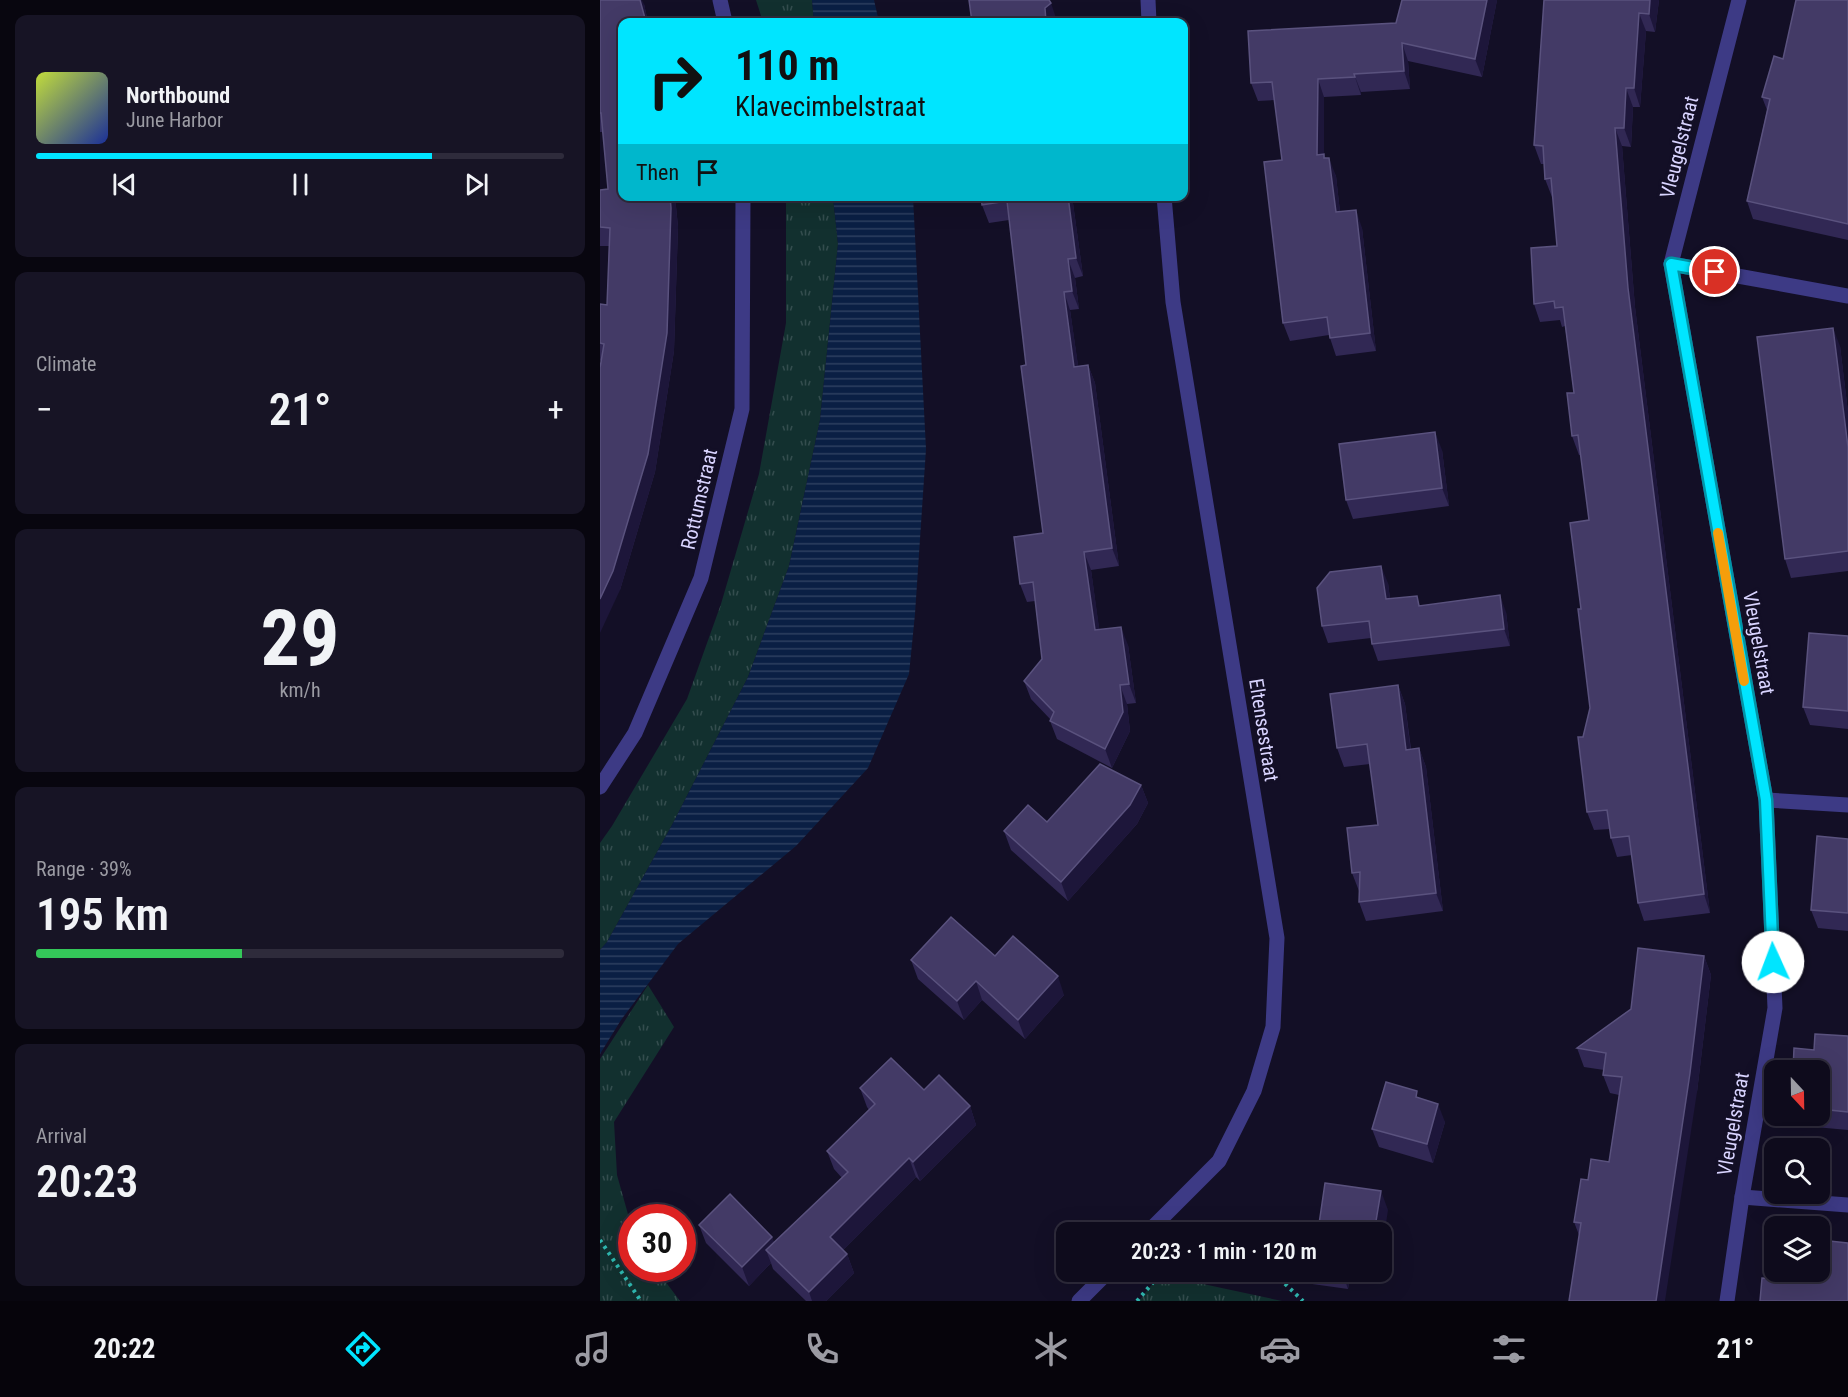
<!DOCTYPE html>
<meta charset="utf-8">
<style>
:root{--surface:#0e0b1c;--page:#171425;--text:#f1f3f6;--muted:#9b9ba3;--line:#2e2b3b;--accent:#00e5ff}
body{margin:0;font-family:"Roboto Condensed",sans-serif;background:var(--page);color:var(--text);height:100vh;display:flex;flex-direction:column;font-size:22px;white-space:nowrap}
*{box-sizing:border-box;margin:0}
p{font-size:20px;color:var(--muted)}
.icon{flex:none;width:33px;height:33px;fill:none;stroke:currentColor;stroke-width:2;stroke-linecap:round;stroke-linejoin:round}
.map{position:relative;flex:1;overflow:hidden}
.panel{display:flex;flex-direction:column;gap:15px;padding:15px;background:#08060f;width:600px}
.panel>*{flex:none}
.guide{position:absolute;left:18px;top:18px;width:570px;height:183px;border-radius:12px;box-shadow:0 6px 24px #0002,0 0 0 2px var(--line);background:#00e5ff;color:#111;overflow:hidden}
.needle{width:39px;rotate:158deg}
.fabs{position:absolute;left:1164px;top:1060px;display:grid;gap:12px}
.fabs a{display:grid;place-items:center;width:66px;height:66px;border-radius:12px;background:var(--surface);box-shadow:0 6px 24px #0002,0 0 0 2px var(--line);font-size:30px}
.speed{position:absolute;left:18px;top:1204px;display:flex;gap:12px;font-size:30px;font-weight:700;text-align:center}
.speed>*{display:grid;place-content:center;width:78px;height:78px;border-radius:50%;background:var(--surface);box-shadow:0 6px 24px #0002,0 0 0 2px var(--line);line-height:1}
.speed .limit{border:9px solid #d22;background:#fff;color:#111}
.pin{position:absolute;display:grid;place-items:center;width:51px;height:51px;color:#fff;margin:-26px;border:3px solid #fff;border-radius:50%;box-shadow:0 2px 6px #0007}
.me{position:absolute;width:66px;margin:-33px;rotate:358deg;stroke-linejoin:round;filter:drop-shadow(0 0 4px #0008)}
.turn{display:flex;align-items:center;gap:21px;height:126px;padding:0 18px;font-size:27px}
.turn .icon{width:78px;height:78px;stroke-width:2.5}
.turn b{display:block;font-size:42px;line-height:51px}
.then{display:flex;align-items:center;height:57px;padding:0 18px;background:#0003;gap:12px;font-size:22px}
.big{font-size:45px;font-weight:600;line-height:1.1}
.panel .widget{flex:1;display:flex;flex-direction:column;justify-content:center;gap:9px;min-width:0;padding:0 21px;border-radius:12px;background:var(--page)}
.panel .dial{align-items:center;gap:0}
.dial b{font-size:78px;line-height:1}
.song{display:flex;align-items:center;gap:18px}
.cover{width:72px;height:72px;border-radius:9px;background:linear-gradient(135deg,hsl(70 70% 55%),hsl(230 70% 35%))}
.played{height:6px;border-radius:3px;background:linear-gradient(90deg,var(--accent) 75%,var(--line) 75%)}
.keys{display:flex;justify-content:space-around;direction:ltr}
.heat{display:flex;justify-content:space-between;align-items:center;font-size:33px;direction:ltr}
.charge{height:9px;border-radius:4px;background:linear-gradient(90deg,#34c759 39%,var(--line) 0)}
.trip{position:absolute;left:456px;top:1222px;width:336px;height:60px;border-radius:12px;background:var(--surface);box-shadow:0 6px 24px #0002,0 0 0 2px var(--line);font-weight:600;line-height:60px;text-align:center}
.dock{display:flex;height:96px;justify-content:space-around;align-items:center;background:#06040b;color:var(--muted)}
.dock .icon{width:42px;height:42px}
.dock .current{color:var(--accent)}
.dock b{font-size:27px;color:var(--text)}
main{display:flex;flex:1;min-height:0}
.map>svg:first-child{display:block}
</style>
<main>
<section class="panel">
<div class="widget">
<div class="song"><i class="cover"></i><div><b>Northbound</b><p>June Harbor</p></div></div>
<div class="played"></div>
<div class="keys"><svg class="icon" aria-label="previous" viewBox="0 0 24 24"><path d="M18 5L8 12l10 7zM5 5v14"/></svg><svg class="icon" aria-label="pause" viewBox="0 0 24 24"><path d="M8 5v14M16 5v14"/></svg><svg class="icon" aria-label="next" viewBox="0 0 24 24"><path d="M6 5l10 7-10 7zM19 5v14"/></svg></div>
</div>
<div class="widget"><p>Climate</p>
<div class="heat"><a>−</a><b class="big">21°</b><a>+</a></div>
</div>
<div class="widget dial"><b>29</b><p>km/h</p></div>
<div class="widget"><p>Range · 39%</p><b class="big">195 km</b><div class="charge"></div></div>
<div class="widget"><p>Arrival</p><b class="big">20:23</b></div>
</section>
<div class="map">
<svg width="1248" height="1301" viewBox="0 0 1248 1301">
<defs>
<pattern id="grass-tufts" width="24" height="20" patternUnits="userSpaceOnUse" patternTransform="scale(1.5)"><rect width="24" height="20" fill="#12302f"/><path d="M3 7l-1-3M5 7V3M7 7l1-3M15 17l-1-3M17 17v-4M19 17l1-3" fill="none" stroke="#344d4e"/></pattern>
<pattern id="water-rules" width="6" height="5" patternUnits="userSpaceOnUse" patternTransform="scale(1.5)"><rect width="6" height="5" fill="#0a1f44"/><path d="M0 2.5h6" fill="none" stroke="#2d3f60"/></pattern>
</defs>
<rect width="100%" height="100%" fill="#130f26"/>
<g fill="url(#grass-tufts)">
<path d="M156 0H212L214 22H163Z"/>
<path d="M186 197H233L238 244 220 420 189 566 148 677 72 825 7 942 0 950V843L12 826 87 699 121 604 159 474 186 323Z"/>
<path d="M48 985 74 1027 14 1122 17 1175 31 1225 32 1269H56L80 1301H0V1059Z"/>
<path d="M561 1275 682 1301H539L548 1289Z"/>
</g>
<g fill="url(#water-rules)">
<path d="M212 0H274L279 22H214Z"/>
<path d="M233 197H313L326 449 315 614 309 674 268 768 196 846 78 944 21 1020 0 1054V950L7 942 72 825 148 677 189 566 220 420 238 244Z"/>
</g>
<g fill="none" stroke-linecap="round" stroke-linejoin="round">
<g stroke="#2fb8b0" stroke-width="4" stroke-dasharray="3 4.5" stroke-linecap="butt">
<path d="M0 1240 41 1301"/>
<path d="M666 1272 681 1280 703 1301"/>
<path d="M537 1301 562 1272"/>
</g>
<g stroke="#3d3a85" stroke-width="15">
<path d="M120 0 125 22"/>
<path d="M1071 264 1248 296"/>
<path d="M0 787 35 733 101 578 142 409 143 196"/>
<path d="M1166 800 1248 805"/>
<path d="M1142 1197 1248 1205"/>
<path d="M1127 1301 1142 1197 1175 1008 1166 800 1071 264 1139 0"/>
</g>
<g stroke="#3d3a85" stroke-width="15">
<path d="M548 0 549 22"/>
<path d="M547 1233 619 1161 654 1091 673 1027 677 938 573 302 564 196"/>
<path d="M479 1301 508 1272"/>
</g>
</g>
<g fill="#312854">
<path d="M0 0 44 4 48 22H22V196H75L78 227 74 351 55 472 20 590 1 361 0 360V304L7 305 9 246H0V190L8 189 3 132H0Z"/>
<path d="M897 0 882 77 808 61 810 89 761 92V95L724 97V155L736 176 740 212 762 228 776 351 736 356 729 335 690 341 683 323 682 160 675 100 658 101 651 83 796 23Z"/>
<path d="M944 0H1059L1055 32 1046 31 1040 107H1033L1031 147 1022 146 1035 307 1110 913 1044 921 1038 903 1032 855 1017 857 1011 838 1010 829 994 830 987 812 983 737 990 708 981 609 989 520 981 455H979L972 436 974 393 965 326 962 327 960 320 940 322 934 304 957 246 953 197H952L945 179 944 164H941L934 145Z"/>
<path d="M1248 0V240L1153 219 1147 201 1167 110 1162 97 1183 59Z"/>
<path d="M381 196H472L483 276 475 278 479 309 470 310 478 366 488 365 495 383 519 566 491 570 499 629 528 645 536 703 527 704 530 731 512 768 457 739 450 721 451 720 431 699 424 681 442 659 435 601 427 602 420 584 443 533 426 365 409 220 389 223 382 205Z"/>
<path d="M1240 346 1248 412V571L1191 578 1185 559Z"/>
<path d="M842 450 849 506 753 519 746 500Z"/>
<path d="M788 583 790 599 821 606 906 612 910 646 778 661 772 644 771 638 728 643 722 626Z"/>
<path d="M1248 636V729L1210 725 1203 707Z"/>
<path d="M798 685 805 704 811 749 819 748 826 767 843 911 766 921 759 902V891L752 873 778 825 770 764 744 767 737 748Z"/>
<path d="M541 785 548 803 537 824 468 901 411 850 404 831 447 822Z"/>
<path d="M1248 839V931L1218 928 1211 910Z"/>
<path d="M395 956 464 995 425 1039 382 1000 364 1020 318 979 311 960Z"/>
<path d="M1104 956 1111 975 1097 1092 979 1235 974 1222 988 1180 1009 1162 1019 1095 1010 1093 1003 1075 1004 1070 984 1067 977 1048Z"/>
<path d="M1248 1036V1130L1215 1127 1211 1116H1220V1071L1214 1050Z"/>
<path d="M260 1088 324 1090 370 1106 376 1125 320 1181 316 1177 243 1250 247 1254 254 1273 226 1301H206L173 1269 171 1263 149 1286 106 1243 99 1225 172 1237 174 1243 242 1178 234 1169 227 1151 269 1110 267 1107Z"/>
<path d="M820 1098 845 1122 833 1163 779 1147 772 1129Z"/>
<path d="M701 1272H751L748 1289 705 1283Z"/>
</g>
<g fill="#1d163a">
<path d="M40 0H42L44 4 48 22H46Z"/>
<path d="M887 0H897L882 77 875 59Z"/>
<path d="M1050 0H1059L1055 32 1049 14Z"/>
<path d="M451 3 457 21 456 22H446L445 8Z"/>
<path d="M1039 13 1046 31 1040 107 1034 88Z"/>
<path d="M802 43 808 61 810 89 804 71Z"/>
<path d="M754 74 761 92V95Z"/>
<path d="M718 79 724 97V155L730 172 717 155Z"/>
<path d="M1026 88 1033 107 1031 147 1024 128Z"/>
<path d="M1015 128 1022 146 1035 307 1110 913 1104 894 1028 288Z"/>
<path d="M729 158 736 176 742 230 736 212Z"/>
<path d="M70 196H75L78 227 74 351 55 472 20 590 0 633V599Z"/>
<path d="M468 196H472L483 276 476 258Z"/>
<path d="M756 210 762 228 776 351 770 333Z"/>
<path d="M468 259 475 278 479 309 472 291Z"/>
<path d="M464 292 470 310 481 385 474 367Z"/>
<path d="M1233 328 1240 346 1248 412V447Z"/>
<path d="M488 365 495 383 519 566 512 548Z"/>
<path d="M835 432 842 450 849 506 842 488Z"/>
<path d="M484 552 491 570 502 648 495 630Z"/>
<path d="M781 566 788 583 792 616 786 599Z"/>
<path d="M900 595 906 612 910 646 904 629Z"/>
<path d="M521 627 528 645 536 703 529 684Z"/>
<path d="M520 685 527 704 530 731 512 768 505 749Z"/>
<path d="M798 685 805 704 813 769 806 750Z"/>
<path d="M819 748 826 767 843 911 836 893Z"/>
<path d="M541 785 548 803 537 824 468 901 461 882Z"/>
<path d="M1104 956 1111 975 1097 1092 1065 1301H1056Z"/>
<path d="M458 976 464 995 425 1039 418 1020Z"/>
<path d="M376 981 382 1000 364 1020 357 1001Z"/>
<path d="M838 1104 845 1122 833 1163 827 1144Z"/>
<path d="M370 1106 376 1125 320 1181 313 1162Z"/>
<path d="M309 1158 316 1177 237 1256 230 1237Z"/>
<path d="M781 1191 788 1210 782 1250V1233H774Z"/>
<path d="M172 1237 179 1255 166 1250 171 1263 149 1286 142 1267Z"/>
<path d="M247 1254 254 1273 226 1301H212L209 1292Z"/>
<path d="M742 1272H751L748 1289Z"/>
</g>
<g fill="#433a66" stroke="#5a527e" stroke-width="1.5">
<path d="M0 0H40L46 22H22V196H70L71 208 67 333 48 454 13 571 0 599V368L4 344 0 343V304L7 305 10 228 0 227V190L8 189 1 113H0Z"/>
<path d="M369 0H449L451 3 445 8 446 22H372Z"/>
<path d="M802 0H887L875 59 802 43 804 71 754 74 755 77 718 79 717 155 724 154V158H729L736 212 756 210 770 333 730 338 727 317 683 323 664 162 682 160 672 82 651 83 648 31 796 23Z"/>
<path d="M944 0H1050L1049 14 1039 13 1034 88H1026L1024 128H1015L1028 288 1104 894 1038 903 1029 836 1011 838 1007 810 987 812 978 737H983L990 708 978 609H981L970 523 989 520 978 435 972 436 967 393H974L963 307 955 308 954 301 934 304 931 248 957 246 951 178 945 179 943 146 934 145Z"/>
<path d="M1196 0H1248V224L1147 201 1170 99 1162 97 1174 56 1183 59Z"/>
<path d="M381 196H468L476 258 468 259 472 291 464 292 474 367 488 365 512 548 484 552 495 630 521 627 529 684 520 685 523 712 505 749 450 721 454 712 424 681 442 659 433 582 420 584 414 537 443 533 421 366 426 365 407 201 382 205Z"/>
<path d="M1233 328 1248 447V551L1185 559 1157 337Z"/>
<path d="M835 432 842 488 746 500 739 444Z"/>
<path d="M781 566 786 599 817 596 819 606 900 595 904 629 772 644 769 621 722 626 717 588 730 572Z"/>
<path d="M1209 633 1248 636V711L1203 707Z"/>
<path d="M798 685 806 750 819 748 836 893 759 902 760 872 752 873 747 828 778 825 767 744 737 748 730 694Z"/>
<path d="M500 764 541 785 530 805 461 882 404 831 428 805 447 822Z"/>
<path d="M1217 836 1248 839V913L1211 910Z"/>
<path d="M351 917 395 956 413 936 458 976 418 1020 376 981 357 1001 311 960Z"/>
<path d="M1038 948 1104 956 1090 1073 1056 1301H969L981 1223 974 1222 981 1179 988 1180 991 1159 1009 1162 1022 1077 1003 1075 1006 1053 977 1048 1031 1009Z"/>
<path d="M1215 1034 1248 1036V1112L1220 1109V1071H1193L1194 1048 1214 1050Z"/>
<path d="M291 1058 324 1090 339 1075 370 1106 313 1162 309 1158 230 1237 247 1254 209 1292 166 1250 248 1172 227 1151 275 1104 260 1088Z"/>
<path d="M786 1082 817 1091 816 1097 838 1104 827 1144 772 1129Z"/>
<path d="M725 1183 781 1191 774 1233H703L705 1221 719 1224Z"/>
<path d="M130 1194 172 1237 142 1267 99 1225Z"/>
<path d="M1220 1240 1248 1243V1301H1160L1162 1278 1181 1279V1272H1220Z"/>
</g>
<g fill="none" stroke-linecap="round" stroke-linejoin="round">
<g stroke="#0095a6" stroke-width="15">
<path id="route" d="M1115 272 1071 264 1166 800 1173 962"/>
</g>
<use href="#route" stroke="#00e5ff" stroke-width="10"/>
<path stroke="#f59e0b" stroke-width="10" d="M1118 533 1144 681"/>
</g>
<g text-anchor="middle" stroke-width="6" stroke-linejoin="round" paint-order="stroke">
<g font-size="20" fill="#d9d4ff" stroke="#130f26">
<text transform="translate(1079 147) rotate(-76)" y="7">Vleugelstraat</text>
<text transform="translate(99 499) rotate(-77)" y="7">Rottumstraat</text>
<text transform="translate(1159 643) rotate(80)" y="7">Vleugelstraat</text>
<text transform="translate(664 730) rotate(81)" y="7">Eltensestraat</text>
<text transform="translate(1133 1124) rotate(-80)" y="7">Vleugelstraat</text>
</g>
</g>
</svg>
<div class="fabs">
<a><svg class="needle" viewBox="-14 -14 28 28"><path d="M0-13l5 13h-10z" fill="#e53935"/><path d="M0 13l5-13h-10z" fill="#9b9ba3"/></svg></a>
<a><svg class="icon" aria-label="search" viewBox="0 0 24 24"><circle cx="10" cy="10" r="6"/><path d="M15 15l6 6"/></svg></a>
<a><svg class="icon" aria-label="layers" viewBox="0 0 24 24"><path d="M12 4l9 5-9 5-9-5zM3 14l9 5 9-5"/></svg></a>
</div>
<div class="speed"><div class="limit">30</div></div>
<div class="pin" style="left:1115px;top:272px;background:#d93025"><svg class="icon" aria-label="arrive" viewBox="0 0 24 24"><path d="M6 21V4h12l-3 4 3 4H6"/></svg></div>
<svg class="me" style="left:1173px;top:962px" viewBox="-20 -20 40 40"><circle r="19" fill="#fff"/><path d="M0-13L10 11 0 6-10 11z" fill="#00e5ff"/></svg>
<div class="trip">20:23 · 1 min · 120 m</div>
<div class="guide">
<div class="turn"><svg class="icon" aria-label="right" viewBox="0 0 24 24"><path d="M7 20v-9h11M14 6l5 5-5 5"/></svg><div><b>110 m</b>Klavecimbelstraat</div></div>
<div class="then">Then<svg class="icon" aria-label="arrive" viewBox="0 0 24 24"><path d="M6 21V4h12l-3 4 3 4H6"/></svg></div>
</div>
</div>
</main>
<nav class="dock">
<b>20:22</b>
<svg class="icon current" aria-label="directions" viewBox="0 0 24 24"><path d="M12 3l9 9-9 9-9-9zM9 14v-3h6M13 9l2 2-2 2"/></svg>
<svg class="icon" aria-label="music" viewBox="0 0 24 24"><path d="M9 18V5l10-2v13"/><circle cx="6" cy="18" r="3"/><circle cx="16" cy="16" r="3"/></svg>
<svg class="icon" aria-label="phone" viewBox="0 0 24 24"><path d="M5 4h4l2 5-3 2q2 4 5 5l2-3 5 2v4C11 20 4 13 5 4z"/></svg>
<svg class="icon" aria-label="climate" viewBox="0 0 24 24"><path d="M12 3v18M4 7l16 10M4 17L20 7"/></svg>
<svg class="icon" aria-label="car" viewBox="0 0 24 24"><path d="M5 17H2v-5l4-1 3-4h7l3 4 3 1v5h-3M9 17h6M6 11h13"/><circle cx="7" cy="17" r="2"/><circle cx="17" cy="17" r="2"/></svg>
<svg class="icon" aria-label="filters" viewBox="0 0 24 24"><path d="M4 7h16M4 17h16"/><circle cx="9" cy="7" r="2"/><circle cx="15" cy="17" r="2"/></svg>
<b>21°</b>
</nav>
